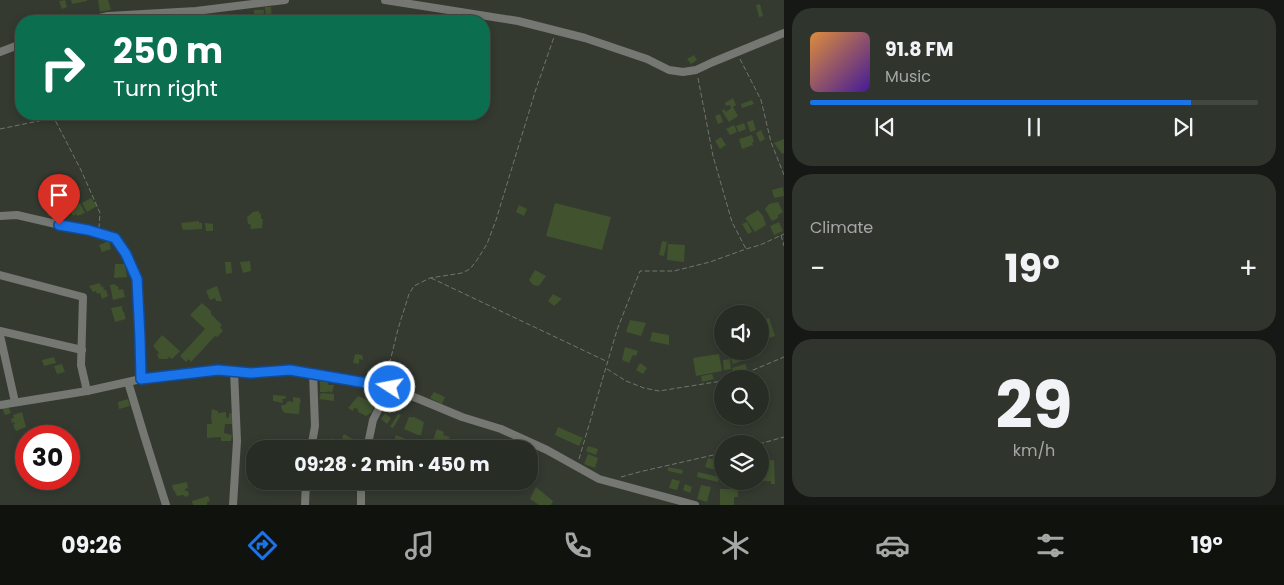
<!DOCTYPE html>
<meta charset="utf-8">
<style>
:root{--surface:#272c24;--page:#2f342c;--text:#f1f3f6;--muted:#a4a7a6;--line:#434841;--accent:#1a73e8}
body{margin:0;font-family:Poppins,sans-serif;background:var(--page);color:var(--text);height:100vh;display:flex;flex-direction:column;font-size:19px;white-space:nowrap}
*{box-sizing:border-box;margin:0}
p{font-size:16px;color:var(--muted)}
.icon{flex:none;width:28px;height:28px;fill:none;stroke:currentColor;stroke-width:2;stroke-linecap:round;stroke-linejoin:round}
.map{position:relative;flex:1;overflow:hidden}
.drawer{display:flex;flex-direction:column;gap:8px;padding:8px;background:#151814;width:500px}
.drawer>*{flex:none}
.top-card{position:absolute;left:15px;top:15px;width:475px;height:105px;border-radius:20px;box-shadow:0 2px 8px #0003,0 0 0 1px var(--line);background:#0b6e4f;color:#fff;overflow:hidden}
.buttons{position:absolute;left:714px;top:305px;display:grid;gap:10px}
.buttons a{display:grid;place-items:center;width:55px;height:55px;border-radius:50%;background:var(--surface);box-shadow:0 2px 8px #0003,0 0 0 1px var(--line);font-size:25px}
.speed{position:absolute;left:15px;top:425px;display:flex;gap:10px;font-size:25px;font-weight:700;text-align:center}
.speed>*{display:grid;place-content:center;width:65px;height:65px;border-radius:50%;background:var(--surface);box-shadow:0 2px 8px #0003,0 0 0 1px var(--line);line-height:1}
.speed .limit{border:8px solid #d22;background:#fff;color:#111}
.pin{position:absolute;display:grid;place-items:center;width:42px;height:42px;color:#fff;margin:-51px -21px;border-radius:50% 50% 50% 0;rotate:-45deg;box-shadow:0 0 5px #0007}
.pin .icon{rotate:45deg}
.me{position:absolute;width:55px;margin:-28px;rotate:281deg;stroke-linejoin:round;filter:drop-shadow(0 0 4px #0008)}
.turn{display:flex;align-items:center;gap:18px;height:105px;padding:0 15px;font-size:22px}
.turn .icon{width:65px;height:65px;stroke-width:2.5}
.turn b{display:block;font-size:35px;line-height:42px}
.big{font-size:38px;font-weight:700;line-height:1.1}
.drawer .card{flex:1;display:flex;flex-direction:column;justify-content:center;gap:8px;min-width:0;padding:0 18px;border-radius:20px;background:var(--page)}
.drawer .dial{align-items:center;gap:0}
.dial b{font-size:65px;line-height:1}
.song{display:flex;align-items:center;gap:15px}
.cover{width:60px;height:60px;border-radius:8px;background:linear-gradient(135deg,hsl(30 70% 55%),hsl(260 70% 35%))}
.played{height:5px;border-radius:2px;background:linear-gradient(90deg,var(--accent) 85%,var(--line) 85%)}
.keys{display:flex;justify-content:space-around;direction:ltr}
.heat{display:flex;justify-content:space-between;align-items:center;font-size:28px;direction:ltr}
.trip{position:absolute;left:246px;top:440px;width:292px;height:50px;border-radius:20px;background:var(--surface);box-shadow:0 2px 8px #0003,0 0 0 1px var(--line);font-weight:700;line-height:50px;text-align:center}
.menu{display:flex;height:80px;justify-content:space-around;align-items:center;background:#10120e;color:var(--muted)}
.menu .icon{width:35px;height:35px}
.menu .current{color:var(--accent)}
.menu b{font-size:22px;color:var(--text)}
main{display:flex;flex:1;min-height:0}
.map>svg:first-child{display:block}
</style>
<main>
<div class="map">
<svg width="784" height="505" viewBox="0 0 784 505">
<rect width="100%" height="100%" fill="#343a30"/>
<g fill="#40522e">
<path d="M65 0 67 7 62 9 59 1Z"/>
<path d="M71 0H87V1L72 4Z"/>
<path d="M98 0H108L111 10 100 12Z"/>
<path d="M760 4 763 16 759 17 756 5Z"/>
<path d="M265 7H271L272 21H266Z"/>
<path d="M254 10H264L263 21H255Z"/>
<path d="M694 55 697 60 691 64 687 59Z"/>
<path d="M733 98 736 105 733 107 738 116 729 122 722 111 724 109 726 112 731 108 730 105 726 106 725 103Z"/>
<path d="M752 100 754 104 742 108 741 104Z"/>
<path d="M720 114 723 122 718 124 715 116Z"/>
<path d="M753 120 756 130 750 132 747 122Z"/>
<path d="M744 123 746 129 739 132 736 126Z"/>
<path d="M734 125 737 132 730 135 726 129Z"/>
<path d="M761 130 765 139 760 142 756 133Z"/>
<path d="M752 135 754 142H752L753 145 742 149 739 139Z"/>
<path d="M721 137 726 145 720 149 715 141Z"/>
<path d="M784 139V153L782 154 774 143Z"/>
<path d="M783 187 784 196 774 198 772 190Z"/>
<path d="M91 198 97 206 87 212 82 203Z"/>
<path d="M59 202 61 212 58 213 59 216 52 217V215L48 216 46 205Z"/>
<path d="M778 202 783 212 778 215V218L772 221 765 209 769 204Z"/>
<path d="M80 203 85 213 77 216 76 214 73 216 71 212V208Z"/>
<path d="M555 203 611 217 602 250 546 236Z"/>
<path d="M519 205 527 209 524 216 516 212Z"/>
<path d="M758 210 763 216 766 225 755 232 745 218Z"/>
<path d="M259 211V214L261 213V219H263L262 228 250 229 251 227 250 224H248L247 217 253 212Z"/>
<path d="M199 221V223H202V229L183 230 181 223Z"/>
<path d="M747 222 752 232 748 234 742 224Z"/>
<path d="M779 222 783 231 774 235 770 226Z"/>
<path d="M205 223 213 224V231H206Z"/>
<path d="M109 241 111 249 102 252 99 245Z"/>
<path d="M662 241 667 242 664 256 659 255Z"/>
<path d="M668 244 685 245 684 262 667 260Z"/>
<path d="M250 261 251 271 243 273 240 262Z"/>
<path d="M225 262H231L232 273 226 274Z"/>
<path d="M115 264H125L127 277 114 278Z"/>
<path d="M535 270 546 276 539 286 533 285 529 280Z"/>
<path d="M100 283 101 287 103 286 104 290H106L108 296 102 299 100 293 97 294 96 291 93 292 89 286Z"/>
<path d="M115 284 116 286H118L119 290 123 289 125 297 113 300 110 285Z"/>
<path d="M217 286 222 301H216L215 298 210 300 206 291 212 288Z"/>
<path d="M553 294 562 299 554 306 548 301Z"/>
<path d="M202 303 211 311V314L222 325 220 327 223 331 217 337 215 336 191 362 189 359 186 362 180 356 205 329 190 315Z"/>
<path d="M122 306 123 312H124L126 319 115 322 111 308Z"/>
<path d="M769 318 775 336 762 341 760 337V321Z"/>
<path d="M630 320 646 323 641 336 626 332Z"/>
<path d="M652 332 669 335V345L650 341Z"/>
<path d="M162 335 180 351 172 359 169 357 167 359H159L157 355 159 353 153 346Z"/>
<path d="M625 347 638 351 636 356 633 355 629 363 622 360Z"/>
<path d="M735 351H759L761 354 733 364 729 353Z"/>
<path d="M355 354 362 355 363 360 359 359V364L353 363Z"/>
<path d="M719 354 722 371 696 376 693 358Z"/>
<path d="M54 357 56 363 44 366 42 360Z"/>
<path d="M730 359 731 369 724 370 723 360Z"/>
<path d="M640 363 647 368 643 374 636 370Z"/>
<path d="M62 364 65 372 57 374 54 366Z"/>
<path d="M745 364 747 369 734 374 732 368Z"/>
<path d="M712 374 714 379 702 382 701 376Z"/>
<path d="M320 379H328V385H334L332 393 328 391 327 392H320Z"/>
<path d="M434 392 445 397 442 404 430 398Z"/>
<path d="M321 393 334 394V401L319 399Z"/>
<path d="M273 395 286 396 285 399H282L283 403 273 401Z"/>
<path d="M358 396 370 401 369 403 374 405 372 412 366 416 358 412V409L354 408 353 411 348 408Z"/>
<path d="M293 397 300 398 301 402H300L299 414 285 413 282 410 281 405H285L288 401 293 402Z"/>
<path d="M128 399 130 406 119 409 118 402Z"/>
<path d="M8 406 11 413 5 415 2 408Z"/>
<path d="M212 409 218 411V413L226 412V417L229 418V413L234 414 236 433H233L232 424H225L224 433 232 435 231 441H221V437L207 438V424H212L211 417Z"/>
<path d="M22 412 26 427 16 431 13 425 15 424 14 422 12 423 11 419 14 418 13 415Z"/>
<path d="M385 413 391 418 387 424 381 419Z"/>
<path d="M398 414 401 415 393 428 390 427Z"/>
<path d="M409 417H414L424 422 421 435H418L404 429Z"/>
<path d="M558 427 583 438 579 446 555 435Z"/>
<path d="M437 429 444 432 443 435 450 437 445 446 443 445 441 447 432 443Z"/>
<path d="M344 434 354 440 352 444 342 438Z"/>
<path d="M396 435 413 442 412 449H400L392 446Z"/>
<path d="M332 438 336 440V441L342 442 340 447 344 449H328L327 447Z"/>
<path d="M588 446 598 449 596 455 586 451Z"/>
<path d="M588 454 598 458 595 468 584 464Z"/>
<path d="M708 458 718 461 716 470 705 467Z"/>
<path d="M774 460 775 484H771V481H760V470H763L762 461Z"/>
<path d="M668 467 683 470 682 474 668 471Z"/>
<path d="M698 472 719 477 718 482 697 477Z"/>
<path d="M672 479 680 481 677 490 669 488Z"/>
<path d="M187 482 188 488 185 489V491H188L189 495 186 497 183 495 177 496 174 490H173L172 485Z"/>
<path d="M685 484 692 487 690 493 683 490Z"/>
<path d="M701 485 711 487 707 502 697 499Z"/>
<path d="M536 487 553 501 551 505H539L530 499Z"/>
<path d="M720 489H738V497H734V505H720Z"/>
<path d="M208 496 210 501 207 502V505H193L192 501Z"/>
</g>
<g fill="none" stroke-linecap="round" stroke-linejoin="round">
<g stroke="#70766d" stroke-width="1" stroke-dasharray="5 2.5" stroke-linecap="butt">
<path d="M740 59 761 100 771 142 784 175"/>
<path d="M698 78 713 156 732 222 746 249"/>
<path d="M54 114V118L81 170 100 213 99 227"/>
<path d="M0 129 53 118"/>
<path d="M781 235 784 246"/>
<path d="M431 278 608 362"/>
<path d="M607 369 626 381 644 388 659 391 722 381"/>
<path d="M386 378 398 329 409 294 414 286 430 278 462 273 470 269 477 260 487 244 496 220 536 89 554 37"/>
<path d="M732 379 784 357"/>
<path d="M759 444 784 437"/>
<path d="M579 459 617 330 640 271H674L710 262 746 249 760 245 784 234"/>
<path d="M621 477 639 472 722 453"/>
</g>
<g stroke="#757772" stroke-width="8">
<path d="M385 0 518 21 585 38 647 59 669 70 683 72 696 70 713 62 784 33"/>
<path d="M87 21 108 16 196 11 285 0"/>
<path d="M0 52 21 44"/>
<path d="M0 216 17 215 73 228 89 231 115 238 126 254 137 279 140 338 141 379"/>
<path d="M0 275 83 297 81 365 87 391"/>
<path d="M0 331 82 350"/>
<path d="M0 335 15 402"/>
<path d="M128 382 144 435 166 505"/>
<path d="M0 405 87 391 141 379 218 370 251 373 291 370 390 387 462 417 501 429 547 450 599 479 695 505"/>
<path d="M311 449 315 426 313 373"/>
<path d="M367 449 373 420 390 387"/>
<path d="M361 481V505"/>
<path d="M233 505 237 441 234 371"/>
<path d="M305 505 306 481"/>
</g>
</g>
<g fill="none" stroke-linecap="round" stroke-linejoin="round">
<g stroke="#114b97" stroke-width="12">
<path id="route" d="M59 225 88 230 115 238 126 254 137 279 140 338 141 379 218 370 251 373 290 370 390 387"/>
</g>
<use href="#route" stroke="#1a73e8" stroke-width="9"/>
</g>
</svg>
<div class="buttons">
<a><svg class="icon" aria-label="sound" viewBox="0 0 24 24"><path d="M4 9h4l5-4v14l-5-4H4zM17 9q2 3 0 6"/></svg></a>
<a><svg class="icon" aria-label="search" viewBox="0 0 24 24"><circle cx="10" cy="10" r="6"/><path d="M15 15l6 6"/></svg></a>
<a><svg class="icon" aria-label="layers" viewBox="0 0 24 24"><path d="M12 4l9 5-9 5-9-5zM3 14l9 5 9-5"/></svg></a>
</div>
<div class="speed"><div class="limit">30</div></div>
<div class="pin" style="left:59px;top:225px;background:#d93025"><svg class="icon" aria-label="arrive" viewBox="0 0 24 24"><path d="M6 21V4h12l-3 4 3 4H6"/></svg></div>
<svg class="me" style="left:390px;top:387px" viewBox="-20 -20 40 40"><circle r="17" fill="#1a73e8" stroke="#fff" stroke-width="3"/><path d="M0-11L8 9 0 5-8 9z" fill="#fff"/></svg>
<div class="trip">09:28 · 2 min · 450 m</div>
<div class="top-card">
<div class="turn"><svg class="icon" aria-label="right" viewBox="0 0 24 24"><path d="M7 20v-9h11M14 6l5 5-5 5"/></svg><div><b>250 m</b>Turn right</div></div>
</div>
</div>
<section class="drawer">
<div class="card">
<div class="song"><i class="cover"></i><div><b>91.8 FM</b><p>Music</p></div></div>
<div class="played"></div>
<div class="keys"><svg class="icon" aria-label="previous" viewBox="0 0 24 24"><path d="M18 5L8 12l10 7zM5 5v14"/></svg><svg class="icon" aria-label="pause" viewBox="0 0 24 24"><path d="M8 5v14M16 5v14"/></svg><svg class="icon" aria-label="next" viewBox="0 0 24 24"><path d="M6 5l10 7-10 7zM19 5v14"/></svg></div>
</div>
<div class="card"><p>Climate</p>
<div class="heat"><a>−</a><b class="big">19°</b><a>+</a></div>
</div>
<div class="card dial"><b>29</b><p>km/h</p></div>
</section>
</main>
<nav class="menu">
<b>09:26</b>
<svg class="icon current" aria-label="directions" viewBox="0 0 24 24"><path d="M12 3l9 9-9 9-9-9zM9 14v-3h6M13 9l2 2-2 2"/></svg>
<svg class="icon" aria-label="music" viewBox="0 0 24 24"><path d="M9 18V5l10-2v13"/><circle cx="6" cy="18" r="3"/><circle cx="16" cy="16" r="3"/></svg>
<svg class="icon" aria-label="phone" viewBox="0 0 24 24"><path d="M5 4h4l2 5-3 2q2 4 5 5l2-3 5 2v4C11 20 4 13 5 4z"/></svg>
<svg class="icon" aria-label="climate" viewBox="0 0 24 24"><path d="M12 3v18M4 7l16 10M4 17L20 7"/></svg>
<svg class="icon" aria-label="car" viewBox="0 0 24 24"><path d="M5 17H2v-5l4-1 3-4h7l3 4 3 1v5h-3M9 17h6M6 11h13"/><circle cx="7" cy="17" r="2"/><circle cx="17" cy="17" r="2"/></svg>
<svg class="icon" aria-label="filters" viewBox="0 0 24 24"><path d="M4 7h16M4 17h16"/><circle cx="9" cy="7" r="2"/><circle cx="15" cy="17" r="2"/></svg>
<b>19°</b>
</nav>
